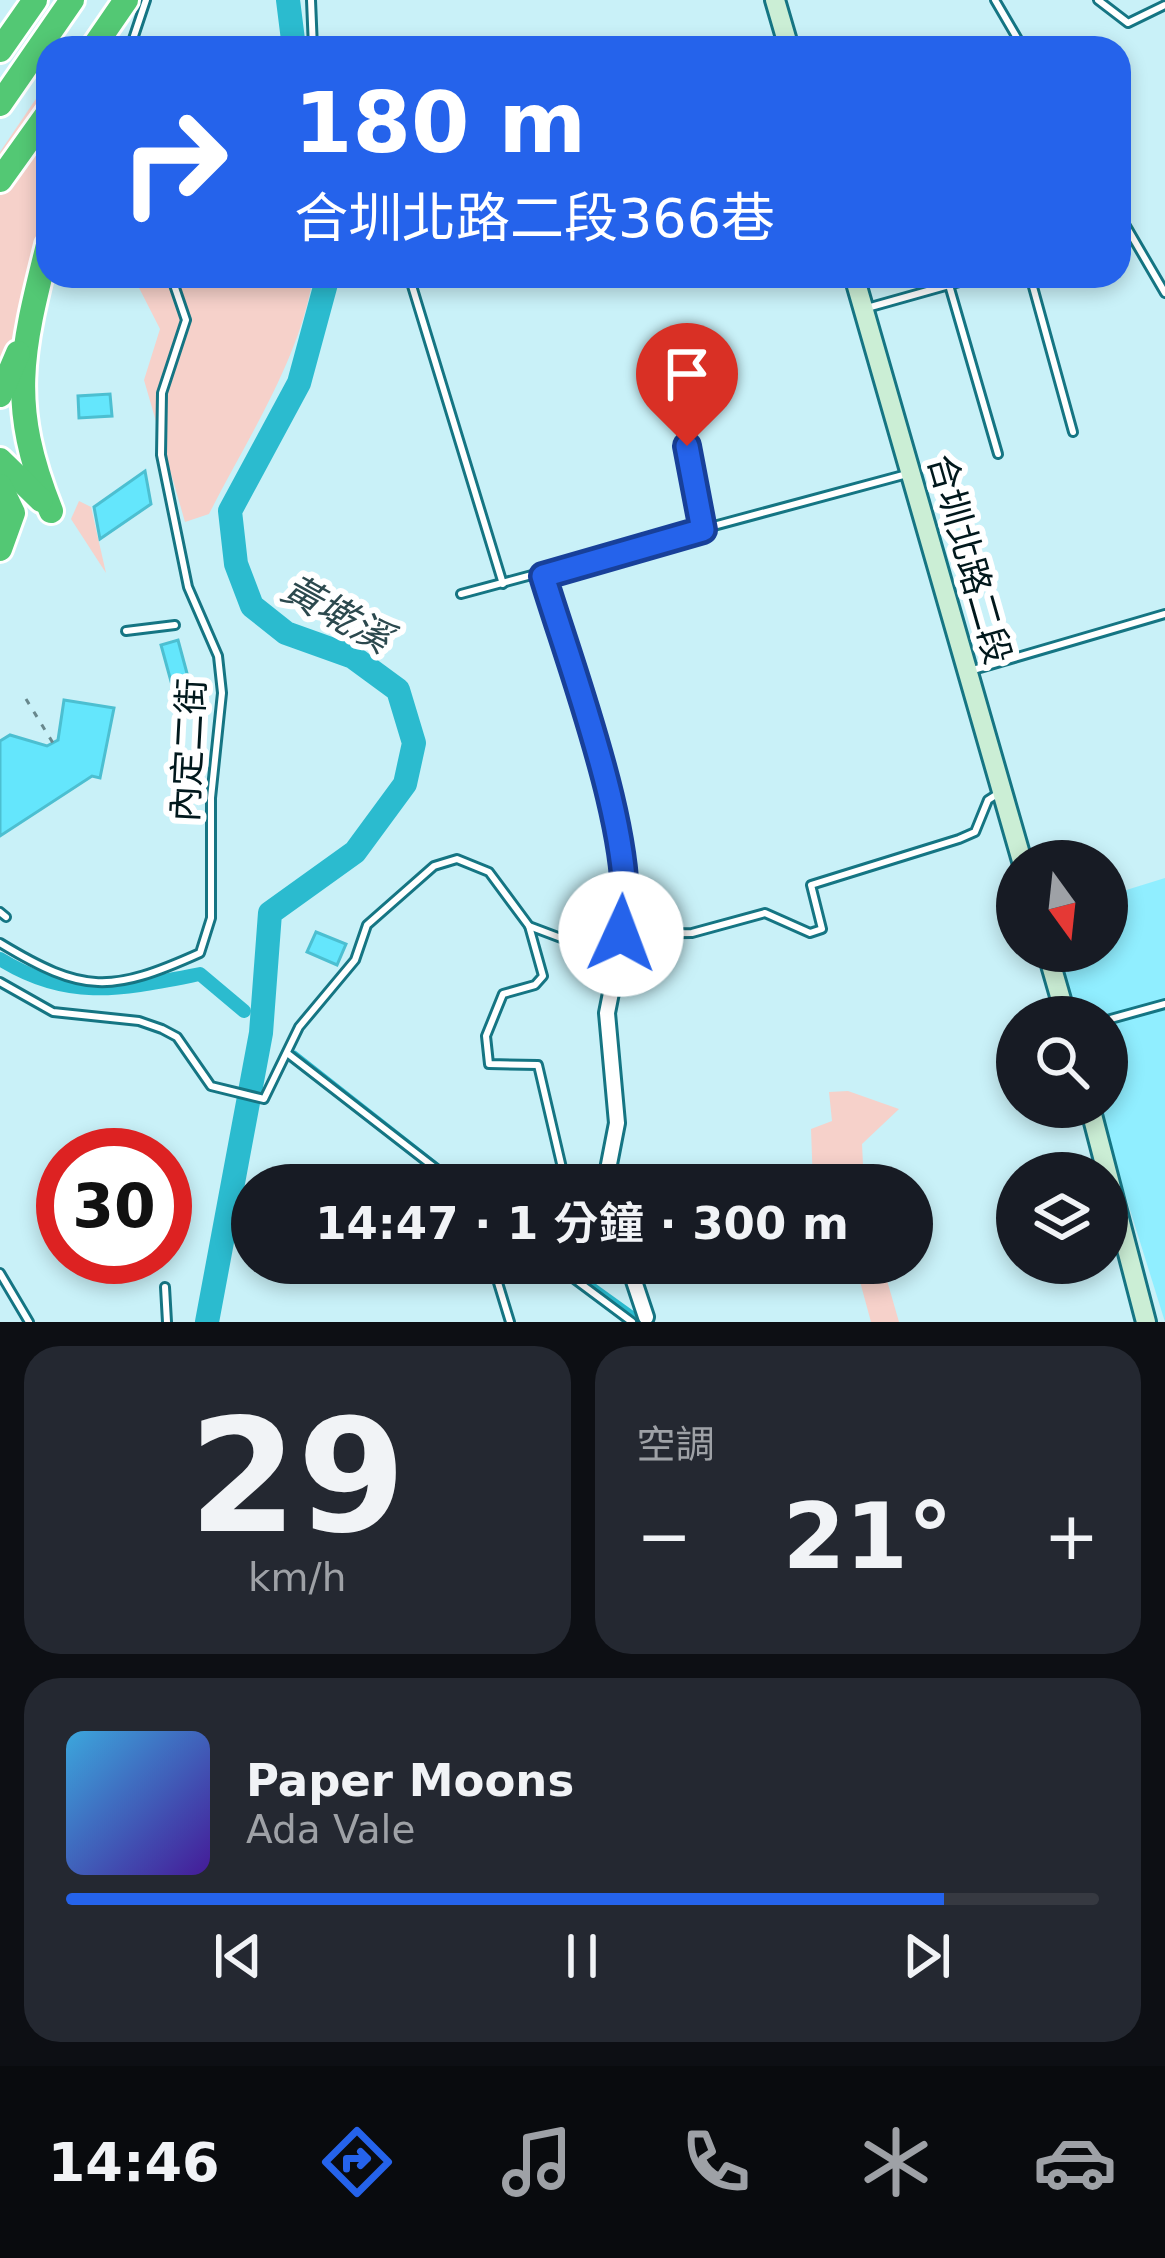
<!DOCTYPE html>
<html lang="zh-TW">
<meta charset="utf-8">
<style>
:root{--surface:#171b24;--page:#242831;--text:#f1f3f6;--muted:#9ea1a6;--line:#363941;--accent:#2563eb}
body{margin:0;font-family:"DejaVu Sans","Noto Sans TC",sans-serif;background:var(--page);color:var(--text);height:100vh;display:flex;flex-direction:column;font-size:45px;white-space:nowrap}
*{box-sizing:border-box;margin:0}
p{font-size:39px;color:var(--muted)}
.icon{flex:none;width:66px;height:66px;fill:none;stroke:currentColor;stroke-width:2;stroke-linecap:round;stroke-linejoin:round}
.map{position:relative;height:1322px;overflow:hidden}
.panel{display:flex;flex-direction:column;gap:24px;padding:24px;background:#0d0f14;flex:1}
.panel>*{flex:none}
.guide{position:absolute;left:36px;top:36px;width:1095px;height:252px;border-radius:36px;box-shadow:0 6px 18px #0003;background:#2563eb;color:#fff;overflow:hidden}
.needle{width:78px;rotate:165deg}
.controls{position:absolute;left:996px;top:840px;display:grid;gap:24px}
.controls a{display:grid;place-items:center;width:132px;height:132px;border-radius:50%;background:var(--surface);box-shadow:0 6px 18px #0003;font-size:60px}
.speed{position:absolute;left:36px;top:1128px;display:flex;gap:24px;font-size:60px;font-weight:700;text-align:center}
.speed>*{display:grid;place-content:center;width:156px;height:156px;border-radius:50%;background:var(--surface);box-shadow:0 6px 18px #0003;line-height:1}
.speed .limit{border:18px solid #d22;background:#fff;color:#111}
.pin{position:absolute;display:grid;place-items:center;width:102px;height:102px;color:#fff;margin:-123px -51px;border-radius:50% 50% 50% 0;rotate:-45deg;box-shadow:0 0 12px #0007}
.pin .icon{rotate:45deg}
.me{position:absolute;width:132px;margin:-66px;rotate:2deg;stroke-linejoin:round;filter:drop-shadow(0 0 9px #0008)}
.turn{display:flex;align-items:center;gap:42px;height:252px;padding:0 60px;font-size:54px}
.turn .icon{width:156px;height:156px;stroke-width:2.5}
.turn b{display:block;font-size:84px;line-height:102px}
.big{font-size:90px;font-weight:600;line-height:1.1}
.panel .tile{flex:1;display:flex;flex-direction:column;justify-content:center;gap:18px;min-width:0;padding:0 42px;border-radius:36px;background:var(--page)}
.panel .dial{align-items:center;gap:0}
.dial b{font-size:156px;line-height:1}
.song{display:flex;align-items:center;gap:36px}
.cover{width:144px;height:144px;border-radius:18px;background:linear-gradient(135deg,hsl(200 70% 55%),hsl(260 70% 35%))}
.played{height:12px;border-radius:6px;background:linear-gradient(90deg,var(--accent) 85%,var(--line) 85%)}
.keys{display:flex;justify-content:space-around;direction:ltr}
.heat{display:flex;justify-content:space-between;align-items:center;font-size:66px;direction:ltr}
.panel .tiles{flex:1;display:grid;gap:24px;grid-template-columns:1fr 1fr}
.tile:last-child{grid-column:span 2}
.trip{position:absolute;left:231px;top:1164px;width:702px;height:120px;border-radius:60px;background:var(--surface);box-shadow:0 6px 18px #0003;font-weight:600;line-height:120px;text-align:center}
.tab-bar{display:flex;height:192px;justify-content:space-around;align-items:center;background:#090b0e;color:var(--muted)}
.tab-bar .icon{width:84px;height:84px}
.tab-bar .on{color:var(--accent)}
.tab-bar b{font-size:54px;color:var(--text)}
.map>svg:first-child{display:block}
</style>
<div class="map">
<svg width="1165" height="1322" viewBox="0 0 1165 1322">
<rect width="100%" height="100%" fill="#c9f1f8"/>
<path fill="#90eeff" d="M1165 878V1322L1098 1107H1107V1017H1070L1050 951H1107V896Z"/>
<g fill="#f6d1ca">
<path d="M48 81V209L0 382V152Z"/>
<path d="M133 276H313C301 358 246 441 209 514L185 522 144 380 160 329Z"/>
<path d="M79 501 91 507 106 573 71 519Z"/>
<path d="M848 1091 899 1109 862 1144 864 1185H813L811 1129 832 1121 829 1092Z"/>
<path d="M855 1263H882L899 1322H871Z"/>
</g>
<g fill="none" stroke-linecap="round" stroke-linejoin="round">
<g stroke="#2bbbcf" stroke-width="4.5">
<path d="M295 1053 463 1185"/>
<path d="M563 1263 641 1319"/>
</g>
<path stroke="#2bbbcf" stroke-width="14" d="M0 959C69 1002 123 989 200 974L244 1011"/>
<g stroke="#2bbbcf" stroke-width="24">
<path d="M288 0 294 48"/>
<path d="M207 1322 261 1033 270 913 355 852 405 784 414 743 398 690 353 657 286 633 252 606 236 564 230 511 299 383 328 276"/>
</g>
</g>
<g fill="#64e6fc" stroke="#4cbfd1" stroke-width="3">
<path d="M110 394 112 416 79 418 78 396Z"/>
<path d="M145 471 151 504 100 539 94 507Z"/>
<path d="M178 640 195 703 178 707 161 645Z"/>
<path d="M64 700 114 708 100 778 92 776 0 836V741L10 735 47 746 58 740Z"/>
<path d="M316 932 346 944 337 965 307 952Z"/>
</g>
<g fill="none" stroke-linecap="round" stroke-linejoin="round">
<g stroke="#157583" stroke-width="12">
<g id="lane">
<path d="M311 0 313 48"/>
<path d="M995 0 1023 48"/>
<path d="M1098 0 1128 23 1165 5"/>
<path d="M130 48 146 0"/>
<path d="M1119 214 1165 293"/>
<path d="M409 276 503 584"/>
<path d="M1030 276 1073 432"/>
<path d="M949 285 998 454"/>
<path d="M867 308 981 276"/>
<path d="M692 380 687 446 703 530"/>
<path d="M461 594 907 474"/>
<path d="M126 631 175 625"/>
<path d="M973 670 1165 614"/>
<path d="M0 912 6 917"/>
<path d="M529 926 543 976 535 985 503 994 486 1036 489 1064 538 1065 566 1185"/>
<path d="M622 934 692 933 765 913 810 933 822 929 811 885 959 839 975 832 988 800 999 793"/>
<path d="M0 943C84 994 111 993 200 953L211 918V798L222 693 218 656 188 587 161 455 162 393 186 320 171 276"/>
<path d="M0 982 53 1012 139 1021 162 1029 177 1037 211 1086 264 1099 299 1027 355 960 367 925 434 866 457 859 489 872 529 926 614 958"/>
<path d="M1107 1020 1165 1004"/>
<path d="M287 1053 457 1185"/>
<path d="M492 1263 510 1322"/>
<path d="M553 1263 632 1322"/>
<path d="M0 1273 29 1322"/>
<path d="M165 1287 167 1322"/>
</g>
</g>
<g stroke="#157583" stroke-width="20">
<g id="street">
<path d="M543 576 612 813 627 912 607 1013 617 1123 605 1185"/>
<path d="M628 1263 646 1317"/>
</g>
</g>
<g stroke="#157583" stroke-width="24">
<g id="secondary">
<path d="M775 0 789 48"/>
<path d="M854 276 1022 861"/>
<path d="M1047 951 1066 1017"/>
<path d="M1090 1107 1146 1322"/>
</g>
</g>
<g stroke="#fff" stroke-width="30">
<g id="highway">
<path d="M93 48 126 0"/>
<path d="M0 50 35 0"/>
<path d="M0 104 72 0"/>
<path d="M0 180 48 113"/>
<path d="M48 245C21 353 8 404 51 511"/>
<path d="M0 395 18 353"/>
<path d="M0 460 41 500"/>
<path d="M0 486 13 513 0 549"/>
</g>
</g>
<path stroke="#68888d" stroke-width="3" stroke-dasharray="6 9" stroke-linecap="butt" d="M26 699 53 743"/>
<use href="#lane" stroke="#fff" stroke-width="6"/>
<use href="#street" stroke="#fff" stroke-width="14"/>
<use href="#secondary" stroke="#cbeed5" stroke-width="18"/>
<use href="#highway" stroke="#53c874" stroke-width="24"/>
</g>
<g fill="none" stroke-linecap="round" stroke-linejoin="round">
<g stroke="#184099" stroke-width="30">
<path id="route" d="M621 934C643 855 568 660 543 576L703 530 687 446"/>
</g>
<use href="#route" stroke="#2563eb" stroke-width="21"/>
</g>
<g text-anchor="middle" stroke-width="12" stroke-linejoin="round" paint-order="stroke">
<g font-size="36" fill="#01181c" stroke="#fff">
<text transform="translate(970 559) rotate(74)" y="13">合圳北路二段</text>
<text transform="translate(188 750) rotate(-87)" y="13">內定二街</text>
</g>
<g font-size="39" font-style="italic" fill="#2c494e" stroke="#fff">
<text transform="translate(337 613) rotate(29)" y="14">黃墘溪</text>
</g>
</g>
</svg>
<div class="controls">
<a><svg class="needle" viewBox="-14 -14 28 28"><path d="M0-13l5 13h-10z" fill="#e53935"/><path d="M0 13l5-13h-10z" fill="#9ea1a6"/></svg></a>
<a><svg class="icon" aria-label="search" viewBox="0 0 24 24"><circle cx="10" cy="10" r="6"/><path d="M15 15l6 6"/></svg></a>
<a><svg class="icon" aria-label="layers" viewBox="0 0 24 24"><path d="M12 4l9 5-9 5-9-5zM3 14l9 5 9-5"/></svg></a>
</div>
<div class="speed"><div class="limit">30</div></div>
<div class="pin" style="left:687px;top:446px;background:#d93025"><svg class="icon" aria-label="arrive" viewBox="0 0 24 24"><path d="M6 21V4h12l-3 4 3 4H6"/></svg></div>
<svg class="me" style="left:621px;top:934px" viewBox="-20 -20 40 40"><circle r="19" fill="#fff"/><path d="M0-13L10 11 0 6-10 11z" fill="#2563eb"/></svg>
<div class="trip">14:47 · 1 分鐘 · 300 m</div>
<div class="guide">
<div class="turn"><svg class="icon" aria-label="right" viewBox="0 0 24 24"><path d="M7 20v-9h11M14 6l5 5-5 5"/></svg><div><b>180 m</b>合圳北路二段366巷</div></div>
</div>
</div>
<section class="panel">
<div class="tiles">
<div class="tile dial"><b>29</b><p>km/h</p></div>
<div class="tile"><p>空調</p>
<div class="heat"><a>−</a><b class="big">21°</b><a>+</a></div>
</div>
<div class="tile">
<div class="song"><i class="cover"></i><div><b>Paper Moons</b><p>Ada Vale</p></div></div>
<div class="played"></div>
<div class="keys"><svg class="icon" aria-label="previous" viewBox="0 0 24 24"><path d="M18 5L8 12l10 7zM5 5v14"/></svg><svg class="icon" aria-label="pause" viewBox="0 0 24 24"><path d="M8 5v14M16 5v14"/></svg><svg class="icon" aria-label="next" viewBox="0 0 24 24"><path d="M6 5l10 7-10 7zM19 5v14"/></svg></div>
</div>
</div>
</section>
<nav class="tab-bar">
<b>14:46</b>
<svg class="icon on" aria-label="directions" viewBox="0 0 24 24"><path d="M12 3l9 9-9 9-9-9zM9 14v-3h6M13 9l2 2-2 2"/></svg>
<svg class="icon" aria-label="music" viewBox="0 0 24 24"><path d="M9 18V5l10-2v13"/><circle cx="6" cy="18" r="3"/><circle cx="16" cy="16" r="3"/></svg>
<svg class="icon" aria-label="phone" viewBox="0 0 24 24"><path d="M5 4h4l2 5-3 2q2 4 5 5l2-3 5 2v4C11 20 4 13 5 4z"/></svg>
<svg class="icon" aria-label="climate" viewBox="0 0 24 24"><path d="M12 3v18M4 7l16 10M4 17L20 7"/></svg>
<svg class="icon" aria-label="car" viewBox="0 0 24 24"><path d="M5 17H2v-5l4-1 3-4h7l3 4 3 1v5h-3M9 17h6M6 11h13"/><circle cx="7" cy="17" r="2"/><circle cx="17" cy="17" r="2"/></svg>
</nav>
